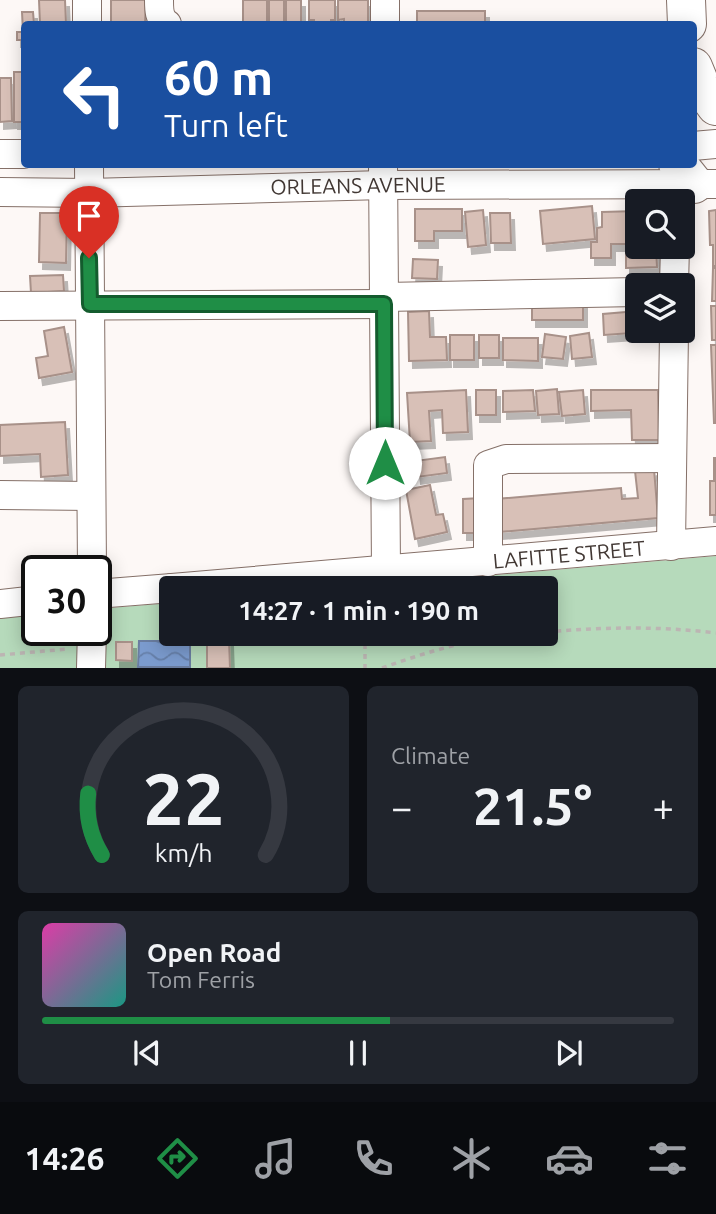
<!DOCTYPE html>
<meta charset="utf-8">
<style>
:root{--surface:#171b24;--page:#20242c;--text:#f1f3f6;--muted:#9ea1a6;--line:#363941;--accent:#1f8e46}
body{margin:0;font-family:Ubuntu,sans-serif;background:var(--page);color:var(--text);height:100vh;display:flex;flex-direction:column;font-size:26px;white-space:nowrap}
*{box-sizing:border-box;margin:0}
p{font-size:23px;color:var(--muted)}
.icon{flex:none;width:38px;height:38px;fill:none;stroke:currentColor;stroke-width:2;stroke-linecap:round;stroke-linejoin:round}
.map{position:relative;height:668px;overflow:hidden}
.sheet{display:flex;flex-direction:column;gap:18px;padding:18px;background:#0d0f14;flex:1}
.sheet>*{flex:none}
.guide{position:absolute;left:21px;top:21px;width:676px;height:147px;border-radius:7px;box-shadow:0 4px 18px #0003;background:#1a4fa0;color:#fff;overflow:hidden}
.tools{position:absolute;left:625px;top:189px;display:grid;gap:14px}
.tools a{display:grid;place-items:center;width:70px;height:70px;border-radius:7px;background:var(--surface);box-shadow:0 4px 18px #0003;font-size:35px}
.speed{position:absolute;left:21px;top:555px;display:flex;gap:14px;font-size:35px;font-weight:700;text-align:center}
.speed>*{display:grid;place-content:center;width:91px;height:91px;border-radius:50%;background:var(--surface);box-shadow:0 4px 18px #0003;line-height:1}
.speed .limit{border:4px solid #111;border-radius:10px;background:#fff;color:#111}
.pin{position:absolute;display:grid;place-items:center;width:60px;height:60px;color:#fff;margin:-72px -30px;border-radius:50% 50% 50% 0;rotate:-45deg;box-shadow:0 0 7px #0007}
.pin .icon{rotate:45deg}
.me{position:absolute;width:77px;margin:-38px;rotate:0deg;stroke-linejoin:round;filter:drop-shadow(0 0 5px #0008)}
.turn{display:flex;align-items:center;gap:24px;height:147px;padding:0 28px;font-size:32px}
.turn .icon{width:91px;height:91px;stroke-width:2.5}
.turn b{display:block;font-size:49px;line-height:60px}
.big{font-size:52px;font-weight:600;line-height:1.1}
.sheet .tile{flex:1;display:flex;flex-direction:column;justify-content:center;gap:10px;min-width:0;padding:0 24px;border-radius:10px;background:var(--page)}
.sheet .dial{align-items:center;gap:0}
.dial svg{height:182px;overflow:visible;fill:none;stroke:var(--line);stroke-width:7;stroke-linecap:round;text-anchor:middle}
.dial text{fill:var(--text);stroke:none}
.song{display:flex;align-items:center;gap:21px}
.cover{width:84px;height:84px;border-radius:10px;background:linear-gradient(135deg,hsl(320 70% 55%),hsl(170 70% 35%))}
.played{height:7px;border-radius:4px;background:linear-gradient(90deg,var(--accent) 55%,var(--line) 55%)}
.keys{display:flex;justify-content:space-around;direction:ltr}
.heat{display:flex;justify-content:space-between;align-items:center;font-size:38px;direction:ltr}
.sheet .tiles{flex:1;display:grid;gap:18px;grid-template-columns:1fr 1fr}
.tile:last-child{grid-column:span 2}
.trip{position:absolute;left:159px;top:576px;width:399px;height:70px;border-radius:7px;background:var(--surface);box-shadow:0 4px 18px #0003;font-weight:600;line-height:70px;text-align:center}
.menu{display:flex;height:112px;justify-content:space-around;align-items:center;background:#090b0e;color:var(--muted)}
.menu .icon{width:49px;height:49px}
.menu .active{color:var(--accent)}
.menu b{font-size:32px;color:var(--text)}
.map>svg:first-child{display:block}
</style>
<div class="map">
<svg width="716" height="668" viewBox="0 0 716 668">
<defs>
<pattern id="water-waves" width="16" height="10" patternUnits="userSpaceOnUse" patternTransform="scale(1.75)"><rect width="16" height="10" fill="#7b9bce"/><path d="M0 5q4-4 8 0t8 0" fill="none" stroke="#667fa8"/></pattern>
<filter id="shadow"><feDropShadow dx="4" dy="7" stdDeviation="0" flood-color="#0004"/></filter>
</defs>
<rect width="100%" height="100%" fill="#fdf8f6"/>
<path fill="#b6dabb" d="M716 556V668H0V618L37 615V630H96V609L171 603 172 634H546V588H344Z"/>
<path fill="url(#water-waves)" stroke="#6a7da0" stroke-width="2" d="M139 641H190V667H138Z"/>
<g fill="#d8c0b7" stroke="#a89189" stroke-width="2" filter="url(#shadow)">
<path d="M39 0H65L66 24H40Z"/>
<path d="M111 0H146L145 24H111Z"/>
<rect x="243" y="0" width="24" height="24"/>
<path d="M269 0H284V23L269 24Z"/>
<rect x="286" y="0" width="15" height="24"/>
<path d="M309 0H335V20H331V24H314V20H309Z"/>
<path d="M338 0H368V24H344V19L338 20Z"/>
<rect x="417" y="11" width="68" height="13"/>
<path d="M22 12H33L34 24H24V51L23 40H17V32H23Z"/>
<rect x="14" y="72" width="10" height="50"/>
<path d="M0 78H11L12 121 0 122Z"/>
<path d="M592 206 595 239 543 244 540 211Z"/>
<path d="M415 209H462V231H434V241H415Z"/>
<path d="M483 210 486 245 468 247 465 212Z"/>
<path d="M716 210V266H713V245H710L709 211Z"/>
<path d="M637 211V247H656L657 267 626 268V244H611V258H591V242H597V228L602 227V212Z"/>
<path d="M40 213H67L66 263 39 262Z"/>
<path d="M490 213H510L511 243H491Z"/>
<path d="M413 259 438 260 437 279 412 278Z"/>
<path d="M713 268H716V301H712Z"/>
<path d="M63 275 64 291 31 293 30 276Z"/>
<rect x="532" y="300" width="51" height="20"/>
<path d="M711 306H716V340H712Z"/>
<path d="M429 311 430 337H446L447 360 409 361 408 312Z"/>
<path d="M637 311V331H660L604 335 603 314Z"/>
<path d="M64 327 72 372 39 378 36 358 48 356 44 331Z"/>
<path d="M589 333 592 357 572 359 570 336Z"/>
<path d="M545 334 566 337 563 359 542 357Z"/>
<rect x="450" y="335" width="24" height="25"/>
<rect x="479" y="335" width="20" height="23"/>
<path d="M503 338H538V361L503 360Z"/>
<path d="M711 345H716V423H714Z"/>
<path d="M557 389 559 414 538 415 536 391Z"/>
<path d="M466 390 468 432 443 433 442 410 429 411 431 441 410 442 407 393Z"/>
<rect x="476" y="390" width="20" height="25"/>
<path d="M533 390 535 411 503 412V391Z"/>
<path d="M583 390 585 414 562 416 559 392Z"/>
<path d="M591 390H658L659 440H632L631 410 591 411Z"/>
<path d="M65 422 68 475 41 477 40 454 0 456V425Z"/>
<path d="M445 457 447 473 417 477 415 461Z"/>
<path d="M714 458H716V515H710V481H714Z"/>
<path d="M654 469 658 518 499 532 496 499 621 488 622 499 638 498 635 471Z"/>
<path d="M430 485 436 515 443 514 447 532 415 539 406 490Z"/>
<path d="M481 498 482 533H463V499Z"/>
<path d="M229 639 230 668H207V640Z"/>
<path d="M116 642H132V661L116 660Z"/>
</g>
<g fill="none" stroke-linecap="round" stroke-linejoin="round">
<g stroke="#857068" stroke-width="30">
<g id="minor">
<path d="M87 0V24"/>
<path d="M159 0C159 9 159 19 167 24"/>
<path d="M385 24V0"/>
<path d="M693 146 716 144"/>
<path d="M0 154H24"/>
<path d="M89 164 92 570"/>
<path d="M383 164 386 570"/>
<path d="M0 192 89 193 384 185 716 184"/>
<path d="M674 285 675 247"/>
<path d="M385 297 637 292"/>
<path d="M0 306 384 304"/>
<path d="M0 495 91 496"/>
<path d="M671 546 674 331"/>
<path d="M488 562V465L506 459 672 458"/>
<path d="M172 588 716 541"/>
<path d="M96 594 172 588"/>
<path d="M0 604 37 600"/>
<path d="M91 668 92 630"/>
</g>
</g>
<g stroke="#857068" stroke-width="40">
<g id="highway">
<path d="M686 0 687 24"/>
<path d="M693 67 700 84 716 106"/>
<path d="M678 164 694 184"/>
</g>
</g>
<g stroke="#bcb5b3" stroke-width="3.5" stroke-dasharray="5 5" stroke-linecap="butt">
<path d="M546 632C605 627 657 626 716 633"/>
<path d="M365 634V668"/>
<path d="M0 655 68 649"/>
<path d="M382 668C427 652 475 637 522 634"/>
</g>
<use href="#minor" stroke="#fff" stroke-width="28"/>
<use href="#highway" stroke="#fff" stroke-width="38"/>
</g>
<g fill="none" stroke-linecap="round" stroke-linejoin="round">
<g stroke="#145c2e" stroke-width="18">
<path id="route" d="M89 258 90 304H384L385 463"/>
</g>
<use href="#route" stroke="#1f8e46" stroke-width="12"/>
</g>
<g text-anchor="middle" stroke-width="5" stroke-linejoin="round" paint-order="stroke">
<g font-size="21" fill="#423834" stroke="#fff">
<text transform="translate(358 186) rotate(-1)" y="7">ORLEANS AVENUE</text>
<text transform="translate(569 555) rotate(-5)" y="7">LAFITTE STREET</text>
</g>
</g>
</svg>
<div class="tools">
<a><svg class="icon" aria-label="search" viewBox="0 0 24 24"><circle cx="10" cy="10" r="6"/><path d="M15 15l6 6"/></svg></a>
<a><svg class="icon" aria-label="layers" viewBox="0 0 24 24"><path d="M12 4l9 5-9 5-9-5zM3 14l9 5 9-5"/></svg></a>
</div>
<div class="speed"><div class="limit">30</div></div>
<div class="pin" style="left:89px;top:258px;background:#d93025"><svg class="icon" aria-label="arrive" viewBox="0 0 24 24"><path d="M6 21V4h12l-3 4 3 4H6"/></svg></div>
<svg class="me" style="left:385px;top:463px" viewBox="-20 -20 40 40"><circle r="19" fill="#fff"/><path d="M0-13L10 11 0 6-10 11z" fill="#1f8e46"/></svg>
<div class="trip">14:27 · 1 min · 190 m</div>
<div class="guide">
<div class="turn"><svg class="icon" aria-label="left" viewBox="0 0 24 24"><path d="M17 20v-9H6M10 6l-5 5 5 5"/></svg><div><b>60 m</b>Turn left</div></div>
</div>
</div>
<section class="sheet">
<div class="tiles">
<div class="tile dial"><svg viewBox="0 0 100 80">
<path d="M14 69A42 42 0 1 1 86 69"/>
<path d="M14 69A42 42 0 0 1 8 42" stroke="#1f8e46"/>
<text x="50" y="56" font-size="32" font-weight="700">22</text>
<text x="50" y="72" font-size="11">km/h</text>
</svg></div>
<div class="tile"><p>Climate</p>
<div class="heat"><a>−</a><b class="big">21.5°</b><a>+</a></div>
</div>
<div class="tile">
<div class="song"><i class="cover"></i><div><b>Open Road</b><p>Tom Ferris</p></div></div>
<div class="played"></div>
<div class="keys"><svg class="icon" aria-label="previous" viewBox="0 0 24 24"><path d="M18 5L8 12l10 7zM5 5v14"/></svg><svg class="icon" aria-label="pause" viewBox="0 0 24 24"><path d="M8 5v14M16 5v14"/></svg><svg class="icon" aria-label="next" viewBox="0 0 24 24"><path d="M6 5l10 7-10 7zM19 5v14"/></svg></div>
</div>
</div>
</section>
<nav class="menu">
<b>14:26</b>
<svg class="icon active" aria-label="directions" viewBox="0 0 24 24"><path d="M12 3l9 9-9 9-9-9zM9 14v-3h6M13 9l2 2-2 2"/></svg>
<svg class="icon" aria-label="music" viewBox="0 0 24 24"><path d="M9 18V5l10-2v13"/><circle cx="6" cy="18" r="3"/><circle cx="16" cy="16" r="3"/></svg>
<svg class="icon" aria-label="phone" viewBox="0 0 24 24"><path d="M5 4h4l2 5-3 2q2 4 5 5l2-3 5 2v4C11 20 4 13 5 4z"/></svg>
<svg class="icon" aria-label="climate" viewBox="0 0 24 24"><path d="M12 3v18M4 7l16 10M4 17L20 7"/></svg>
<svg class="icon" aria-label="car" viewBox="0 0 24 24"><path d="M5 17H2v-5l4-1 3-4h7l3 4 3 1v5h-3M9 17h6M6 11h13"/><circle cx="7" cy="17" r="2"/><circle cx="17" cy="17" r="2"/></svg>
<svg class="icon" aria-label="filters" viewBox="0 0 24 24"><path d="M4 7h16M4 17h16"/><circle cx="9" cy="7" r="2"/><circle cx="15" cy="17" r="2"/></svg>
</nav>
